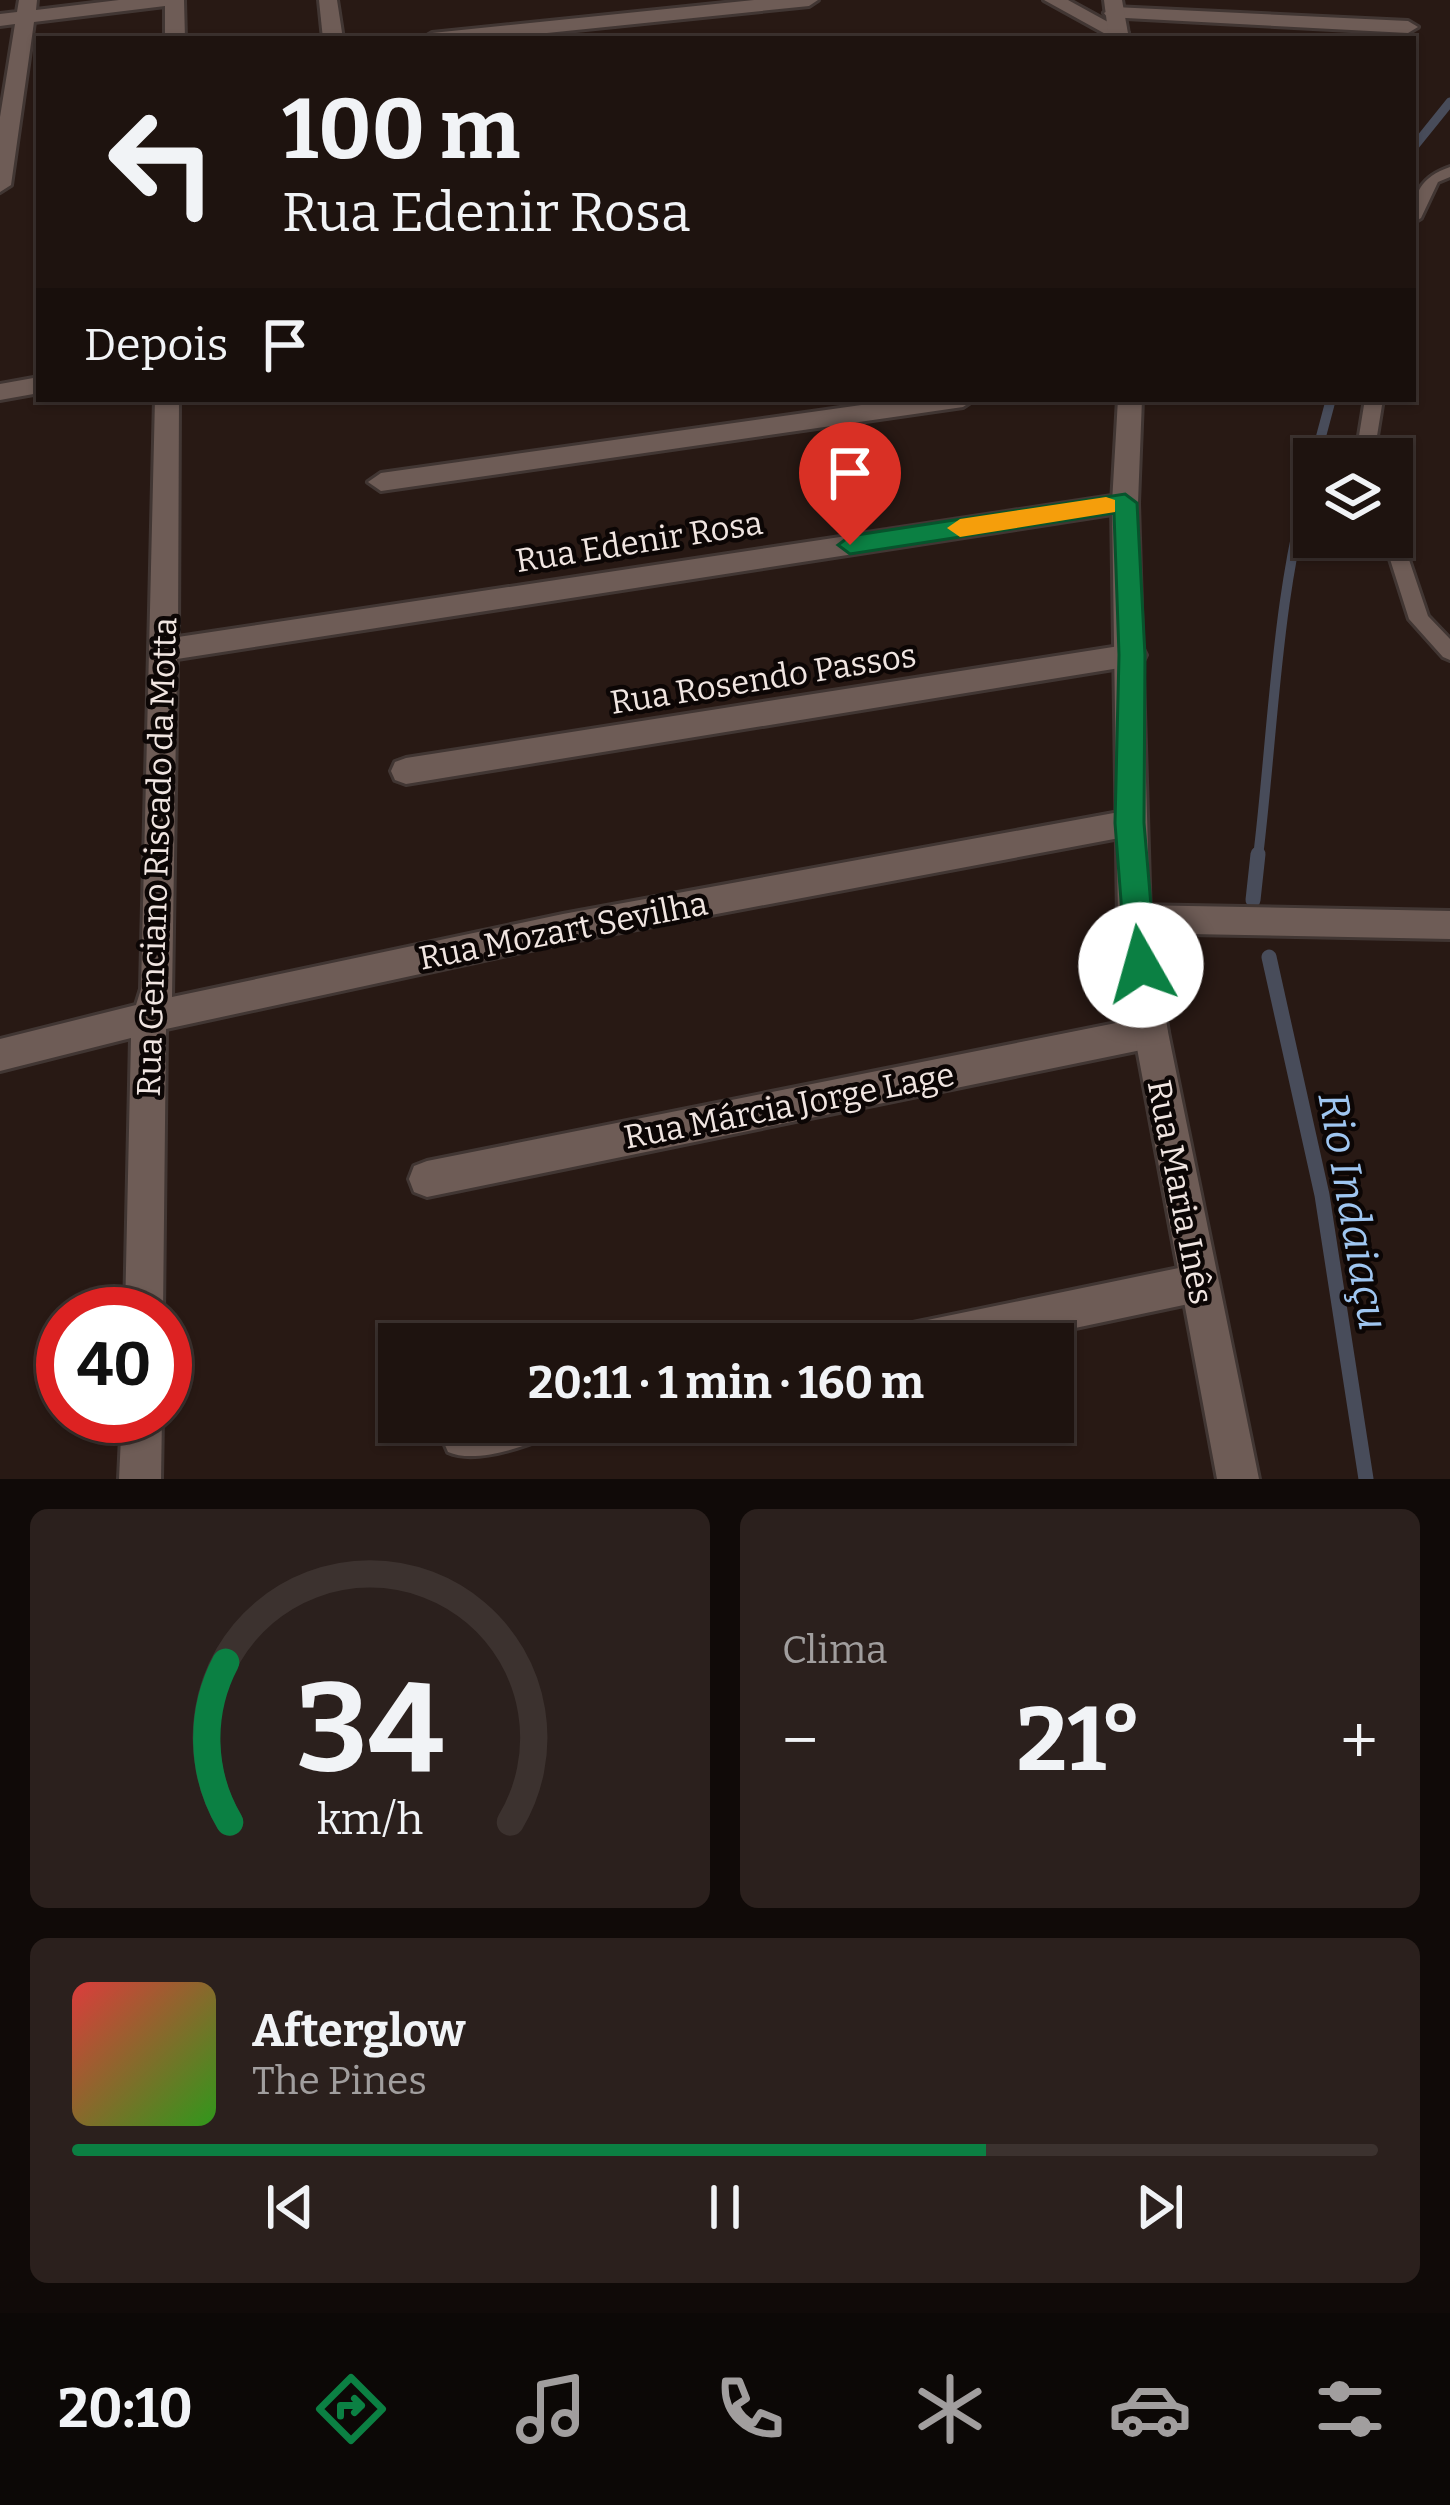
<!DOCTYPE html>
<html lang="pt">
<meta charset="utf-8">
<style>
:root{--surface:#1e130f;--page:#2b201d;--text:#f1f3f6;--muted:#a19e9e;--line:#3c322f;--accent:#0b8043}
body{margin:0;font-family:Bitter,serif;background:var(--page);color:var(--text);height:100vh;display:flex;flex-direction:column;font-size:45px;white-space:nowrap}
*{box-sizing:border-box;margin:0}
p{font-size:39px;color:var(--muted)}
.icon{flex:none;width:66px;height:66px;fill:none;stroke:currentColor;stroke-width:2;stroke-linecap:round;stroke-linejoin:round}
.map{position:relative;height:1479px;overflow:hidden}
.details{display:flex;flex-direction:column;gap:30px;padding:30px;background:#100a08;flex:1}
.details>*{flex:none}
.hud{position:absolute;left:36px;top:36px;width:1380px;height:366px;border-radius:0px;box-shadow:0 3px 9px #0004,0 0 0 3px var(--line);background:#1e130f;color:var(--text);overflow:hidden}
.fabs{position:absolute;left:1293px;top:438px;display:grid;gap:24px}
.fabs a{display:grid;place-items:center;width:120px;height:120px;border-radius:0px;background:var(--surface);box-shadow:0 3px 9px #0004,0 0 0 3px var(--line);font-size:60px}
.speed{position:absolute;left:36px;top:1287px;display:flex;gap:24px;font-size:60px;font-weight:700;text-align:center}
.speed>*{display:grid;place-content:center;width:156px;height:156px;border-radius:50%;background:var(--surface);box-shadow:0 3px 9px #0004,0 0 0 3px var(--line);line-height:1}
.speed .limit{border:18px solid #d22;background:#fff;color:#111}
.pin{position:absolute;display:grid;place-items:center;width:102px;height:102px;color:#fff;margin:-123px -51px;border-radius:50% 50% 50% 0;rotate:-45deg;box-shadow:0 0 12px #0007}
.pin .icon{rotate:45deg}
.me{position:absolute;width:132px;margin:-66px;rotate:353deg;stroke-linejoin:round;filter:drop-shadow(0 0 9px #0008)}
.turn{display:flex;align-items:center;gap:42px;height:252px;padding:0 48px;font-size:54px}
.turn .icon{width:156px;height:156px;stroke-width:2.5}
.turn b{display:block;font-size:84px;line-height:102px}
.then{display:flex;align-items:center;height:114px;padding:0 48px;background:#0003;gap:24px;font-size:45px}
.big{font-size:90px;font-weight:700;line-height:1.1}
.details .tile{flex:1;display:flex;flex-direction:column;justify-content:center;gap:18px;min-width:0;padding:0 42px;border-radius:18px;background:var(--page)}
.details .dial{align-items:center;gap:0}
.dial svg{height:312px;overflow:visible;fill:none;stroke:var(--line);stroke-width:7;stroke-linecap:round;text-anchor:middle}
.dial text{fill:var(--text);stroke:none}
.song{display:flex;align-items:center;gap:36px}
.cover{width:144px;height:144px;border-radius:18px;background:linear-gradient(135deg,hsl(0 70% 55%),hsl(110 70% 35%))}
.played{height:12px;border-radius:6px;background:linear-gradient(90deg,var(--accent) 70%,var(--line) 70%)}
.keys{display:flex;justify-content:space-around;direction:ltr}
.heat{display:flex;justify-content:space-between;align-items:center;font-size:66px;direction:ltr}
.details .tiles{flex:1;display:grid;gap:30px;grid-template-columns:1fr 1fr}
.tile:last-child{grid-column:span 2}
.trip{position:absolute;left:378px;top:1323px;width:696px;height:120px;border-radius:0px;background:var(--surface);box-shadow:0 3px 9px #0004,0 0 0 3px var(--line);font-weight:700;line-height:120px;text-align:center}
.dock{display:flex;height:192px;justify-content:space-around;align-items:center;background:#0c0806;color:var(--muted)}
.dock .icon{width:84px;height:84px}
.dock .active{color:var(--accent)}
.dock b{font-size:54px;color:var(--text)}
.map>svg:first-child{display:block}
</style>
<div class="map">
<svg width="1450" height="1479" viewBox="0 0 1450 1479">
<rect width="100%" height="100%" fill="#281914"/>
<g fill="none" stroke-linecap="round" stroke-linejoin="round">
<path stroke="#484c5a" stroke-width="9" d="M1413 148 1450 102"/>
<g stroke="#484c5a" stroke-width="10">
<path d="M1315 459 1331 399"/>
<path d="M1258 857C1274 725 1276 591 1314 463"/>
</g>
<g stroke="#484c5a" stroke-width="15">
<path d="M1253 900 1258 854"/>
<path d="M1269 957 1322 1195 1366 1479"/>
</g>
<g stroke="#413633" stroke-width="6">
<g id="lane">
<path d="M1450 167V177L1438 182 1421 218 1413 223C1413 193 1421 177 1450 167Z"/>
<path d="M1365 399H1383L1376 442 1380 459H1362L1358 442Z"/>
<path d="M1392 529 1401 536 1428 616 1450 639V660L1443 657 1409 619 1383 537H1392Z"/>
</g>
</g>
<g stroke="#413633" stroke-width="6">
<g id="street">
<path d="M19 0H37L36 10 119 0H184L185 39H165V6L34 22 11 185 0 192V117L15 24 0 26V14L17 12Z"/>
<path d="M319 0H337L343 39H323Z"/>
<path d="M754 0H818L809 6 488 39H422L432 33Z"/>
<path d="M1044 0H1068L1128 33 1111 37Z"/>
<path d="M1114 7 1408 21 1418 27 1408 33 1107 17 1104 13Z"/>
<path d="M39 377V393L0 400V384Z"/>
<path d="M155 399H179L178 637 1125 494 1138 503 1125 512 177 659 172 997 563 914 1130 810 1141 814 1146 823 1141 832 1130 836 563 943 166 1029 163 1314H125L131 1038 0 1071V1039L136 1005 141 989Z"/>
<path d="M904 399H975L963 407 381 491 368 482 381 473Z"/>
<path d="M1132 644 1142 647 1146 655 1142 663 1132 666 406 784 395 780 391 771 395 762 406 758Z"/>
<path d="M1134 905 1450 911V939L1134 933 1122 929 1118 919 1122 909Z"/>
<path d="M1151 1016 1163 1021 1168 1032 1163 1043 1151 1048 427 1197 414 1192 409 1179 414 1166 427 1161Z"/>
<path d="M1198 1264 1211 1270 1217 1283 1211 1296 1198 1302 1000 1344H888L894 1330 908 1324Z"/>
<path d="M122 1416H162L161 1479H119Z"/>
<path d="M452 1422H556L550 1436C523 1447 475 1464 448 1452L442 1438Z"/>
</g>
</g>
<g stroke="#413633" stroke-width="6">
<g id="secondary">
<path d="M1104 0H1122L1129 39H1109Z"/>
<path d="M1118 399H1142L1138 503 1150 919 1168 1032 1259 1479H1217L1134 1032 1118 919 1112 503Z"/>
</g>
</g>
<use href="#lane" fill="#6e5c56" fill-rule="evenodd"/>
<use href="#street" fill="#6e5c56" fill-rule="evenodd"/>
<use href="#secondary" fill="#6e5c56" fill-rule="evenodd"/>
</g>
<path fill="#0b8043" stroke="#07532c" stroke-width="3" d="M1125 494 1137 503 1145 655 1144 823 1156 965 1152 974 1141 978 1130 974 1126 965 1115 823 1119 655 1114 513 850 554 838 545 850 536Z"/>
<path fill="#f59e0b" d="M1106 497 1115 500V512L960 537 947 528 960 519Z"/>
<g text-anchor="middle" stroke-width="9" stroke-linejoin="round" paint-order="stroke">
<g font-size="33" fill="#f0e5e1" stroke="#0c0605">
<text transform="translate(639 541) rotate(-9)" y="12">Rua Edenir Rosa</text>
<text transform="translate(763 678) rotate(-9)" y="12">Rua Rosendo Passos</text>
<text transform="translate(156 857) rotate(-88)" y="12">Rua Genciano Riscado da Motta</text>
<text transform="translate(563 930) rotate(-11)" y="12">Rua Mozart Sevilha</text>
<text transform="translate(789 1105) rotate(-11)" y="12">Rua Márcia Jorge Lage</text>
<text transform="translate(1181 1192) rotate(79)" y="12">Rua Maria Inês</text>
</g>
<g font-size="42" font-style="italic" fill="#9fc6f1" stroke="#0c0605">
<text transform="translate(1354 1211) rotate(80)" y="15">Rio Indaiaçu</text>
</g>
</g>
</svg>
<div class="fabs">
<a><svg class="icon" aria-label="layers" viewBox="0 0 24 24"><path d="M12 4l9 5-9 5-9-5zM3 14l9 5 9-5"/></svg></a>
</div>
<div class="speed"><div class="limit">40</div></div>
<div class="pin" style="left:850px;top:545px;background:#d93025"><svg class="icon" aria-label="arrive" viewBox="0 0 24 24"><path d="M6 21V4h12l-3 4 3 4H6"/></svg></div>
<svg class="me" style="left:1141px;top:965px" viewBox="-20 -20 40 40"><circle r="19" fill="#fff"/><path d="M0-13L10 11 0 6-10 11z" fill="#0b8043"/></svg>
<div class="trip">20:11 · 1 min · 160 m</div>
<div class="hud">
<div class="turn"><svg class="icon" aria-label="left" viewBox="0 0 24 24"><path d="M17 20v-9H6M10 6l-5 5 5 5"/></svg><div><b>100 m</b>Rua Edenir Rosa</div></div>
<div class="then">Depois<svg class="icon" aria-label="arrive" viewBox="0 0 24 24"><path d="M6 21V4h12l-3 4 3 4H6"/></svg></div>
</div>
</div>
<section class="details">
<div class="tiles">
<div class="tile dial"><svg viewBox="0 0 100 80">
<path d="M14 69A42 42 0 1 1 86 69"/>
<path d="M14 69A42 42 0 0 1 13 28" stroke="#0b8043"/>
<text x="50" y="56" font-size="32" font-weight="700">34</text>
<text x="50" y="72" font-size="11">km/h</text>
</svg></div>
<div class="tile"><p>Clima</p>
<div class="heat"><a>−</a><b class="big">21°</b><a>+</a></div>
</div>
<div class="tile">
<div class="song"><i class="cover"></i><div><b>Afterglow</b><p>The Pines</p></div></div>
<div class="played"></div>
<div class="keys"><svg class="icon" aria-label="previous" viewBox="0 0 24 24"><path d="M18 5L8 12l10 7zM5 5v14"/></svg><svg class="icon" aria-label="pause" viewBox="0 0 24 24"><path d="M8 5v14M16 5v14"/></svg><svg class="icon" aria-label="next" viewBox="0 0 24 24"><path d="M6 5l10 7-10 7zM19 5v14"/></svg></div>
</div>
</div>
</section>
<nav class="dock">
<b>20:10</b>
<svg class="icon active" aria-label="directions" viewBox="0 0 24 24"><path d="M12 3l9 9-9 9-9-9zM9 14v-3h6M13 9l2 2-2 2"/></svg>
<svg class="icon" aria-label="music" viewBox="0 0 24 24"><path d="M9 18V5l10-2v13"/><circle cx="6" cy="18" r="3"/><circle cx="16" cy="16" r="3"/></svg>
<svg class="icon" aria-label="phone" viewBox="0 0 24 24"><path d="M5 4h4l2 5-3 2q2 4 5 5l2-3 5 2v4C11 20 4 13 5 4z"/></svg>
<svg class="icon" aria-label="climate" viewBox="0 0 24 24"><path d="M12 3v18M4 7l16 10M4 17L20 7"/></svg>
<svg class="icon" aria-label="car" viewBox="0 0 24 24"><path d="M5 17H2v-5l4-1 3-4h7l3 4 3 1v5h-3M9 17h6M6 11h13"/><circle cx="7" cy="17" r="2"/><circle cx="17" cy="17" r="2"/></svg>
<svg class="icon" aria-label="filters" viewBox="0 0 24 24"><path d="M4 7h16M4 17h16"/><circle cx="9" cy="7" r="2"/><circle cx="15" cy="17" r="2"/></svg>
</nav>
